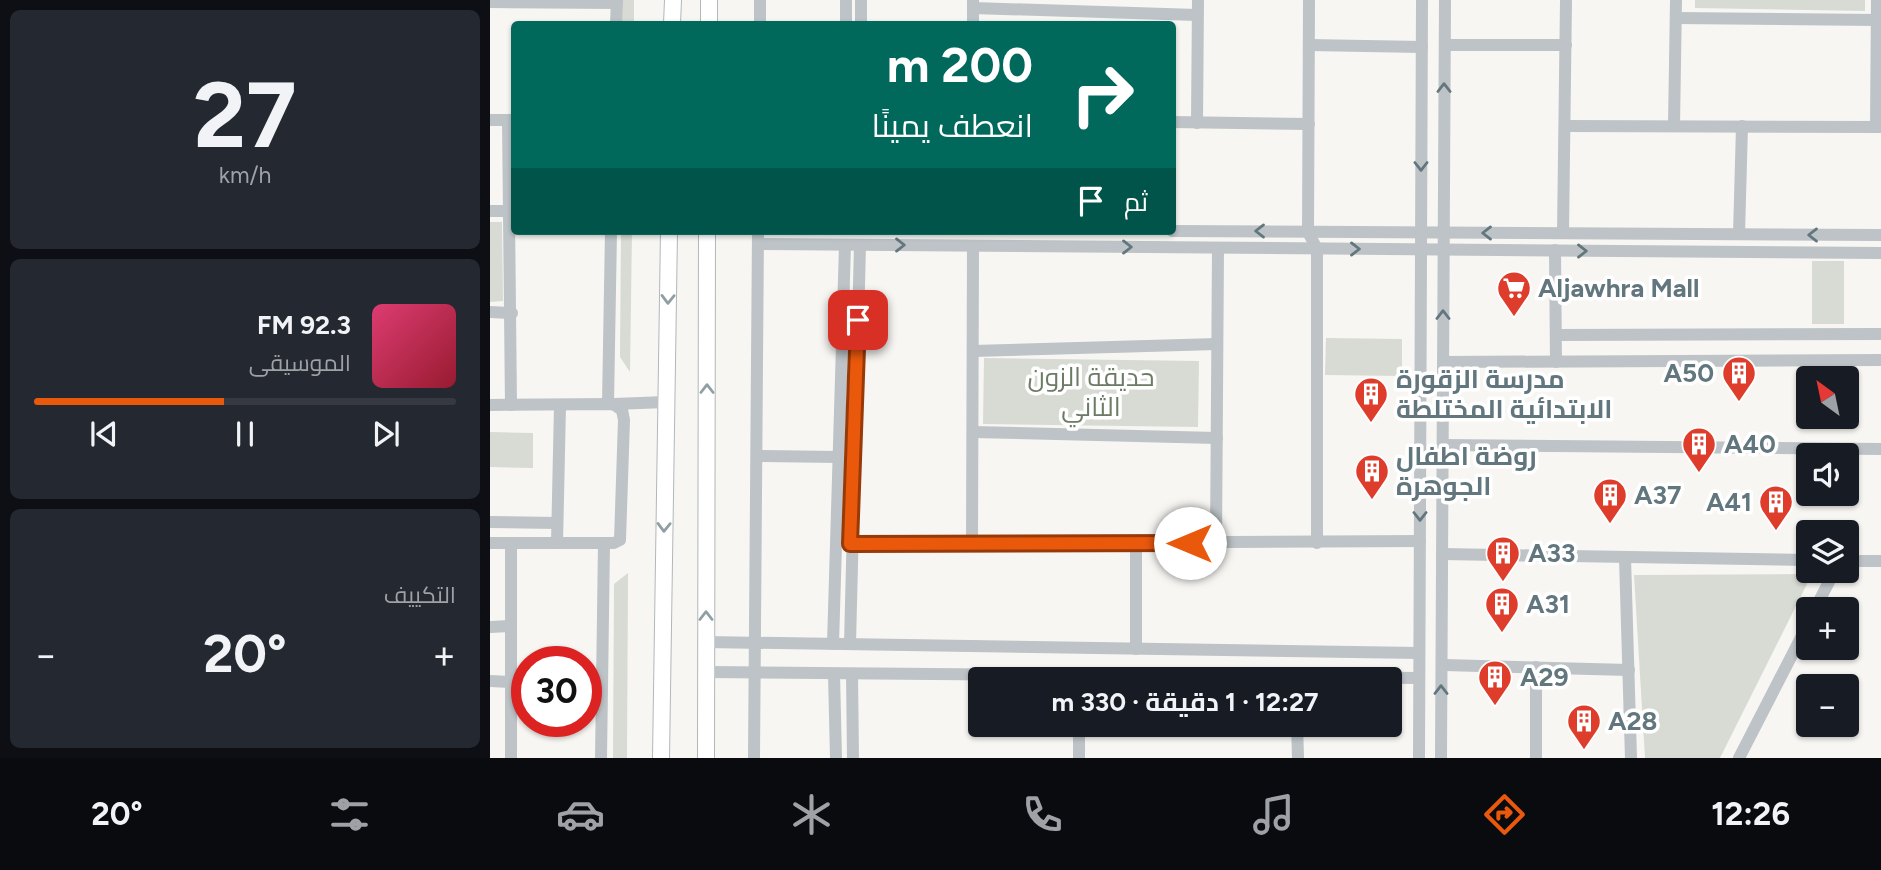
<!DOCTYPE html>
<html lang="ar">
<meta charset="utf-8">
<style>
:root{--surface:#171b24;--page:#242831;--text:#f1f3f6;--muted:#9ea1a6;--line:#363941;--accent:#ea580c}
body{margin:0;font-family:Figtree,Cairo,sans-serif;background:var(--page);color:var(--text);direction:rtl;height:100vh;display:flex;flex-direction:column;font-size:26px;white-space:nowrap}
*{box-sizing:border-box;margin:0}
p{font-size:23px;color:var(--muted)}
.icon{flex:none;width:38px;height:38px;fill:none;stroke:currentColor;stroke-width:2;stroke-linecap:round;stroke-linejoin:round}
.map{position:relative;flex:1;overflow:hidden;direction:ltr}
.drawer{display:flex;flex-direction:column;gap:10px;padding:10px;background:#0d0f14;width:490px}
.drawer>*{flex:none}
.guide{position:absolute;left:21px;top:21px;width:665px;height:214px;border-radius:7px;box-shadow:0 2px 5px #0004;direction:rtl;background:#00695c;color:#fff;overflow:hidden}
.needle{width:46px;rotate:327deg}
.tools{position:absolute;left:1306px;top:366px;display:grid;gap:14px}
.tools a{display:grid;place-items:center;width:63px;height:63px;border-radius:7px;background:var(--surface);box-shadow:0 2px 5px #0004;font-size:35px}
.speed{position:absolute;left:21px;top:646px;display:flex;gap:14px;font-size:35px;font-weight:700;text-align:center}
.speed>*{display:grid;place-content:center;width:91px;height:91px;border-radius:50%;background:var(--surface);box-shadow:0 2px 5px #0004;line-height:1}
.speed .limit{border:10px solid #d22;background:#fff;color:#111}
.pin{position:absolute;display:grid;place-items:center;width:60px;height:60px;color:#fff;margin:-30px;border-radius:14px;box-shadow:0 4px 10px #0006}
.me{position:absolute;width:77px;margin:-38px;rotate:270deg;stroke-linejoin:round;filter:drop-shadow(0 0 5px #0008)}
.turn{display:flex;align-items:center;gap:24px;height:147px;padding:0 28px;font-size:32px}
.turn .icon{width:91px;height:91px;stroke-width:2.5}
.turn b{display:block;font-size:49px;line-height:60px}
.then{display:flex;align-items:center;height:66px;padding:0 28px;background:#0003;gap:14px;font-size:26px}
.big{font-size:52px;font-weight:700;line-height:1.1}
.drawer .tile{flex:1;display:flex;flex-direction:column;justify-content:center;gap:10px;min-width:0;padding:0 24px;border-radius:10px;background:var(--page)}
.drawer .dial{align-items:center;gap:0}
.dial b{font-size:91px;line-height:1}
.song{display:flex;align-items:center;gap:21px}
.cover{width:84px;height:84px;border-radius:10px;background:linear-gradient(135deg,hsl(340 70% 55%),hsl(350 70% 35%))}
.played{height:7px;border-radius:4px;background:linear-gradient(90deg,var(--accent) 45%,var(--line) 45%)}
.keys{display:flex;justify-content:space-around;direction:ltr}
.heat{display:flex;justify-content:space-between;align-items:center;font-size:38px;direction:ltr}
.trip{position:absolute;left:478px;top:667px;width:434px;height:70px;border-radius:7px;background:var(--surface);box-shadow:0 2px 5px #0004;font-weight:700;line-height:70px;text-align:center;direction:rtl}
.dock{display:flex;height:112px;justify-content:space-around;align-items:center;background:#090b0e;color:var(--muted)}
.dock .icon{width:49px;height:49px}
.dock .selected{color:var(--accent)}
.dock b{font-size:32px;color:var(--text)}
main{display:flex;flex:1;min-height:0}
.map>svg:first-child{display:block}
</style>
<main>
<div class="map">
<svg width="1391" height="758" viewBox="0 0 1391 758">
<rect width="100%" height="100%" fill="#f7f6f3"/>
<g fill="#d7dbd3">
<rect x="132" y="0" width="12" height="24"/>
<path d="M1205 0H1375V11L1205 8Z"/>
<path d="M0 222H12L13 301 0 302Z"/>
<path d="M131 231H142L140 372 130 357Z"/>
<rect x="1322" y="261" width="32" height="63"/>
<path d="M836 338 912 339V376L835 375Z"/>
<path d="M494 358 709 361 708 427 493 424Z"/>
<path d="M0 432 43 433V468L0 467Z"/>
<path d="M138 573 137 758H123L124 584Z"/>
<path d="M1322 574 1230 758H1155L1144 575Z"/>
</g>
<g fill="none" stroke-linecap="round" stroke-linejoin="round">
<g stroke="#b1b7ba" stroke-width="18">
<g id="major">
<path d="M182 24 183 0"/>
<path d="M219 24V0"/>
<path d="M171 758 179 231"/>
<path d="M216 758 217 231"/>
</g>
</g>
<g stroke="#bdc3c6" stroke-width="12">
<path d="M270 0V24"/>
<path d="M819 0 818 232 827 249V543"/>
<path d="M0 2 127 3"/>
<path d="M483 8 707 15"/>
<path d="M1186 18 1387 20"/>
<path d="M126 24 127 0"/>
<path d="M356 24V0"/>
<path d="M371 24V0"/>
<path d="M483 24V0"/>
<path d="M819 45 932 47"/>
<path d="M955 45H1076"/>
<path d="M0 120H24"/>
<path d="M18 120 21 405"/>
<path d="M682 122 819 124"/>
<path d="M707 123 708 0"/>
<path d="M1076 126 1391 127"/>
<path d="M1184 126 1186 0"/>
<path d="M1386 127 1387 0"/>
<path d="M0 211H20"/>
<path d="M682 231 1391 235"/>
<path d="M1073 233 1076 0"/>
<path d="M1249 234 1252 126"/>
<path d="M268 244 1391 253"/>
<path d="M1065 250 1066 362"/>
<path d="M0 312 22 313"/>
<path d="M1066 335 1391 334"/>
<path d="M483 351 727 344"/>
<path d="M953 362 1391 360"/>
<path d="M118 404 121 231"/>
<path d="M124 404 176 402"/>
<path d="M0 405 123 404 132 410 134 420 130 540 124 543H0"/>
<path d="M483 432 727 438"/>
<path d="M953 445 1391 449"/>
<path d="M267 456 349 457"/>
<path d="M0 522 67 523"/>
<path d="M21 543V758"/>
<path d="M67 543 70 406"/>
<path d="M482 543 483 246"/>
<path d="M726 543 728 248"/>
<path d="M361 544 930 541"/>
<path d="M646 544V649"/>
<path d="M952 554 1318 560"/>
<path d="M1135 558 1141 758"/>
<path d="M1356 561H1391"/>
<path d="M1325 609 1345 570"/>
<path d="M0 627 21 626"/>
<path d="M216 642 929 653"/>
<path d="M343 644 355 245"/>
<path d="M360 644 370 245"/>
<path d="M954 665 1139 670"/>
<path d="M216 672 929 678"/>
<path d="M344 674 346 758"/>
<path d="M362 674 363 758"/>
<path d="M0 681 22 682"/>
<path d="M589 724V758"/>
<path d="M807 724 808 758"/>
<path d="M111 758 114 543"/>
<path d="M264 758 268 231"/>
<path d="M929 758 932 0"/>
<path d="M951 758 955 0"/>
<path d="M1046 758V667"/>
<path d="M1249 758 1318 624"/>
</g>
<use href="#major" stroke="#fff" stroke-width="16"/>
</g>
<defs><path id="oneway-chevron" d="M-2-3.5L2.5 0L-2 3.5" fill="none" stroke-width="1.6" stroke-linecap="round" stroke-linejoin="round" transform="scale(1.75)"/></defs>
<g stroke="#62767e">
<use href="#oneway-chevron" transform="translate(954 88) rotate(-90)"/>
<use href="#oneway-chevron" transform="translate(931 166) rotate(90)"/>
<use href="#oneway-chevron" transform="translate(770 231) rotate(-180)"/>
<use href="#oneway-chevron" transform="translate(997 233) rotate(-180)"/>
<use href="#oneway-chevron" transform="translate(1323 235) rotate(-180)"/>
<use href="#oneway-chevron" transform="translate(410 245)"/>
<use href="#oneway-chevron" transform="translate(637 247)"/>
<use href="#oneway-chevron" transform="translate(865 249)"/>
<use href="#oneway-chevron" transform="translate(1092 251)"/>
<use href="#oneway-chevron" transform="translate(953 315) rotate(-90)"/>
<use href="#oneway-chevron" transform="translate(930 516) rotate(90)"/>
<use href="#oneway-chevron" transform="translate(951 690) rotate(-90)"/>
</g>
<g stroke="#919fa5">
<use href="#oneway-chevron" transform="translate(178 299) rotate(91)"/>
<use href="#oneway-chevron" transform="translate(217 389) rotate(-90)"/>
<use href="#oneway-chevron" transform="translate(174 527) rotate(91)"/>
<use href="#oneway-chevron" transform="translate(216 616) rotate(-90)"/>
</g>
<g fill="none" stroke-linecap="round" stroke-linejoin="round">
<g stroke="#983908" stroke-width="18">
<path id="route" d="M368 320 360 544 700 543"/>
</g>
<use href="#route" stroke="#ea580c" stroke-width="12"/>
</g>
<defs>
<g id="supermarket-pin" transform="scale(1.75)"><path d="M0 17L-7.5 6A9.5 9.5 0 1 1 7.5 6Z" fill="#df3d2b" stroke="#fff"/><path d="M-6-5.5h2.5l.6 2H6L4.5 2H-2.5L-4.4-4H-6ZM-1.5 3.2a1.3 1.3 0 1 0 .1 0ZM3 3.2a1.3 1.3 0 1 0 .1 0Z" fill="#fff"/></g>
<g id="building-pin" transform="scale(1.75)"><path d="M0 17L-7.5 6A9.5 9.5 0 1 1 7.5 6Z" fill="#df3d2b" stroke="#fff"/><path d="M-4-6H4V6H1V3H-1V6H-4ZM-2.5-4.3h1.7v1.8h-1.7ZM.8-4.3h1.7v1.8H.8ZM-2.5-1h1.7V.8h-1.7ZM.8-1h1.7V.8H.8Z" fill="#fff"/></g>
</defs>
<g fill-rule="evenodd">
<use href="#supermarket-pin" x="1024" y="288"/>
<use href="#building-pin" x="1249" y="373"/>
<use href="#building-pin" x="881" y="394"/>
<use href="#building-pin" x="1209" y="444"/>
<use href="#building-pin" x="882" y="471"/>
<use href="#building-pin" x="1120" y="495"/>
<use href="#building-pin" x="1286" y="502"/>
<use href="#building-pin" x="1013" y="553"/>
<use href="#building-pin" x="1012" y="604"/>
<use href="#building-pin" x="1005" y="677"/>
<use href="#building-pin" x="1094" y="721"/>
</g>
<g text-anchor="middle" stroke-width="7" stroke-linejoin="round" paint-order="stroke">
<g font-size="26" font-weight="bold" fill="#62767e" stroke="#fff" text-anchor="start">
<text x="1048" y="297">Aljawhra Mall</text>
<text x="1224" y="382" text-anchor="end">A50</text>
<text x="906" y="388">مدرسة الزقورة<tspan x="906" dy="30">الابتدائية المختلطة</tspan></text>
<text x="1234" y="453">A40</text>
<text x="906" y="465">روضة اطفال<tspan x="906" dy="30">الجوهرة</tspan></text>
<text x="1144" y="504">A37</text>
<text x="1262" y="511" text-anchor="end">A41</text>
<text x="1038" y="562">A33</text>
<text x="1036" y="613">A31</text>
<text x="1030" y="686">A29</text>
<text x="1118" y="730">A28</text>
</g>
<g font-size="26" fill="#6c7b65" stroke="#fff">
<text x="601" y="386">حديقة الزون<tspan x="601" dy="30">الثاني</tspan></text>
</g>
</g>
</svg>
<div class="tools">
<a><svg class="needle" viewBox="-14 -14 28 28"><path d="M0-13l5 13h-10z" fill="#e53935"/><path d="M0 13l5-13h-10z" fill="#9ea1a6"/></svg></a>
<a><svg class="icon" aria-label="sound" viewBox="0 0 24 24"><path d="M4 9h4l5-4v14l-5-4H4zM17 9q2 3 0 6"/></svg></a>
<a><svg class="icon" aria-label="layers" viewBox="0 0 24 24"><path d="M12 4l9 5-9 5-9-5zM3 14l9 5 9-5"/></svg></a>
<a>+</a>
<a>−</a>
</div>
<div class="speed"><div class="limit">30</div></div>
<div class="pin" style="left:368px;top:320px;background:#d93025"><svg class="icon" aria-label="arrive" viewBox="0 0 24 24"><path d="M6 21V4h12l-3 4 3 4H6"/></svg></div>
<svg class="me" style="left:700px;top:543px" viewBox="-20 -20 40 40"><circle r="19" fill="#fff"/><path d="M0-13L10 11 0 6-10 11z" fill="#ea580c"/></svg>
<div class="trip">12:27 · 1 دقيقة · 330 m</div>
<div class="guide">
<div class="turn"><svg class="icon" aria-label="right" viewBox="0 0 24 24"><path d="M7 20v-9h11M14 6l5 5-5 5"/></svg><div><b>200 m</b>انعطف يمينًا</div></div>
<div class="then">ثم<svg class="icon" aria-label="arrive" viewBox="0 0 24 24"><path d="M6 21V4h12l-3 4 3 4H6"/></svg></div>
</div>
</div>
<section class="drawer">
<div class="tile dial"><b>27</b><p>km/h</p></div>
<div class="tile">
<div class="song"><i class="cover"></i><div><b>92.3 FM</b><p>الموسيقى</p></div></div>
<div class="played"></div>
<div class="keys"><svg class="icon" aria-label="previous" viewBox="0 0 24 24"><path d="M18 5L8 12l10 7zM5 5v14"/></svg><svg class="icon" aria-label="pause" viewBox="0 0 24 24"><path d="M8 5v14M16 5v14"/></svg><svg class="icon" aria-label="next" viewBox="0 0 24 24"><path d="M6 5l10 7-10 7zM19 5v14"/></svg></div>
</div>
<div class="tile"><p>التكييف</p>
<div class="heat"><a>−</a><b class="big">20°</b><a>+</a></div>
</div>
</section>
</main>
<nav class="dock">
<b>12:26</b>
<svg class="icon selected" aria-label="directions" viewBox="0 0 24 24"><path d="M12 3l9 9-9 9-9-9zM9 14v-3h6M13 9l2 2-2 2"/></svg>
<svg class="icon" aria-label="music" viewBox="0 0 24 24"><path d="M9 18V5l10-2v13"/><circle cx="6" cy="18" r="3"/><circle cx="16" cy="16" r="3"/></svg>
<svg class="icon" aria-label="phone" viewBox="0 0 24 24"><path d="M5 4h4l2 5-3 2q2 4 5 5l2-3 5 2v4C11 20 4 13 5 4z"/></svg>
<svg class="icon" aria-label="climate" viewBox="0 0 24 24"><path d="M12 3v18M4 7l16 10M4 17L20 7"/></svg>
<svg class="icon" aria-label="car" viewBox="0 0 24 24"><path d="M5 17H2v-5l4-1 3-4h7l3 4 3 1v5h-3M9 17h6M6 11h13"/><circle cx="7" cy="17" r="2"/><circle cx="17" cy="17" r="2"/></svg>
<svg class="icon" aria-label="filters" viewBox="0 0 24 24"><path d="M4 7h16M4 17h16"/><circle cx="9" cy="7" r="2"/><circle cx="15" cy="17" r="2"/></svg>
<b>20°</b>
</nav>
